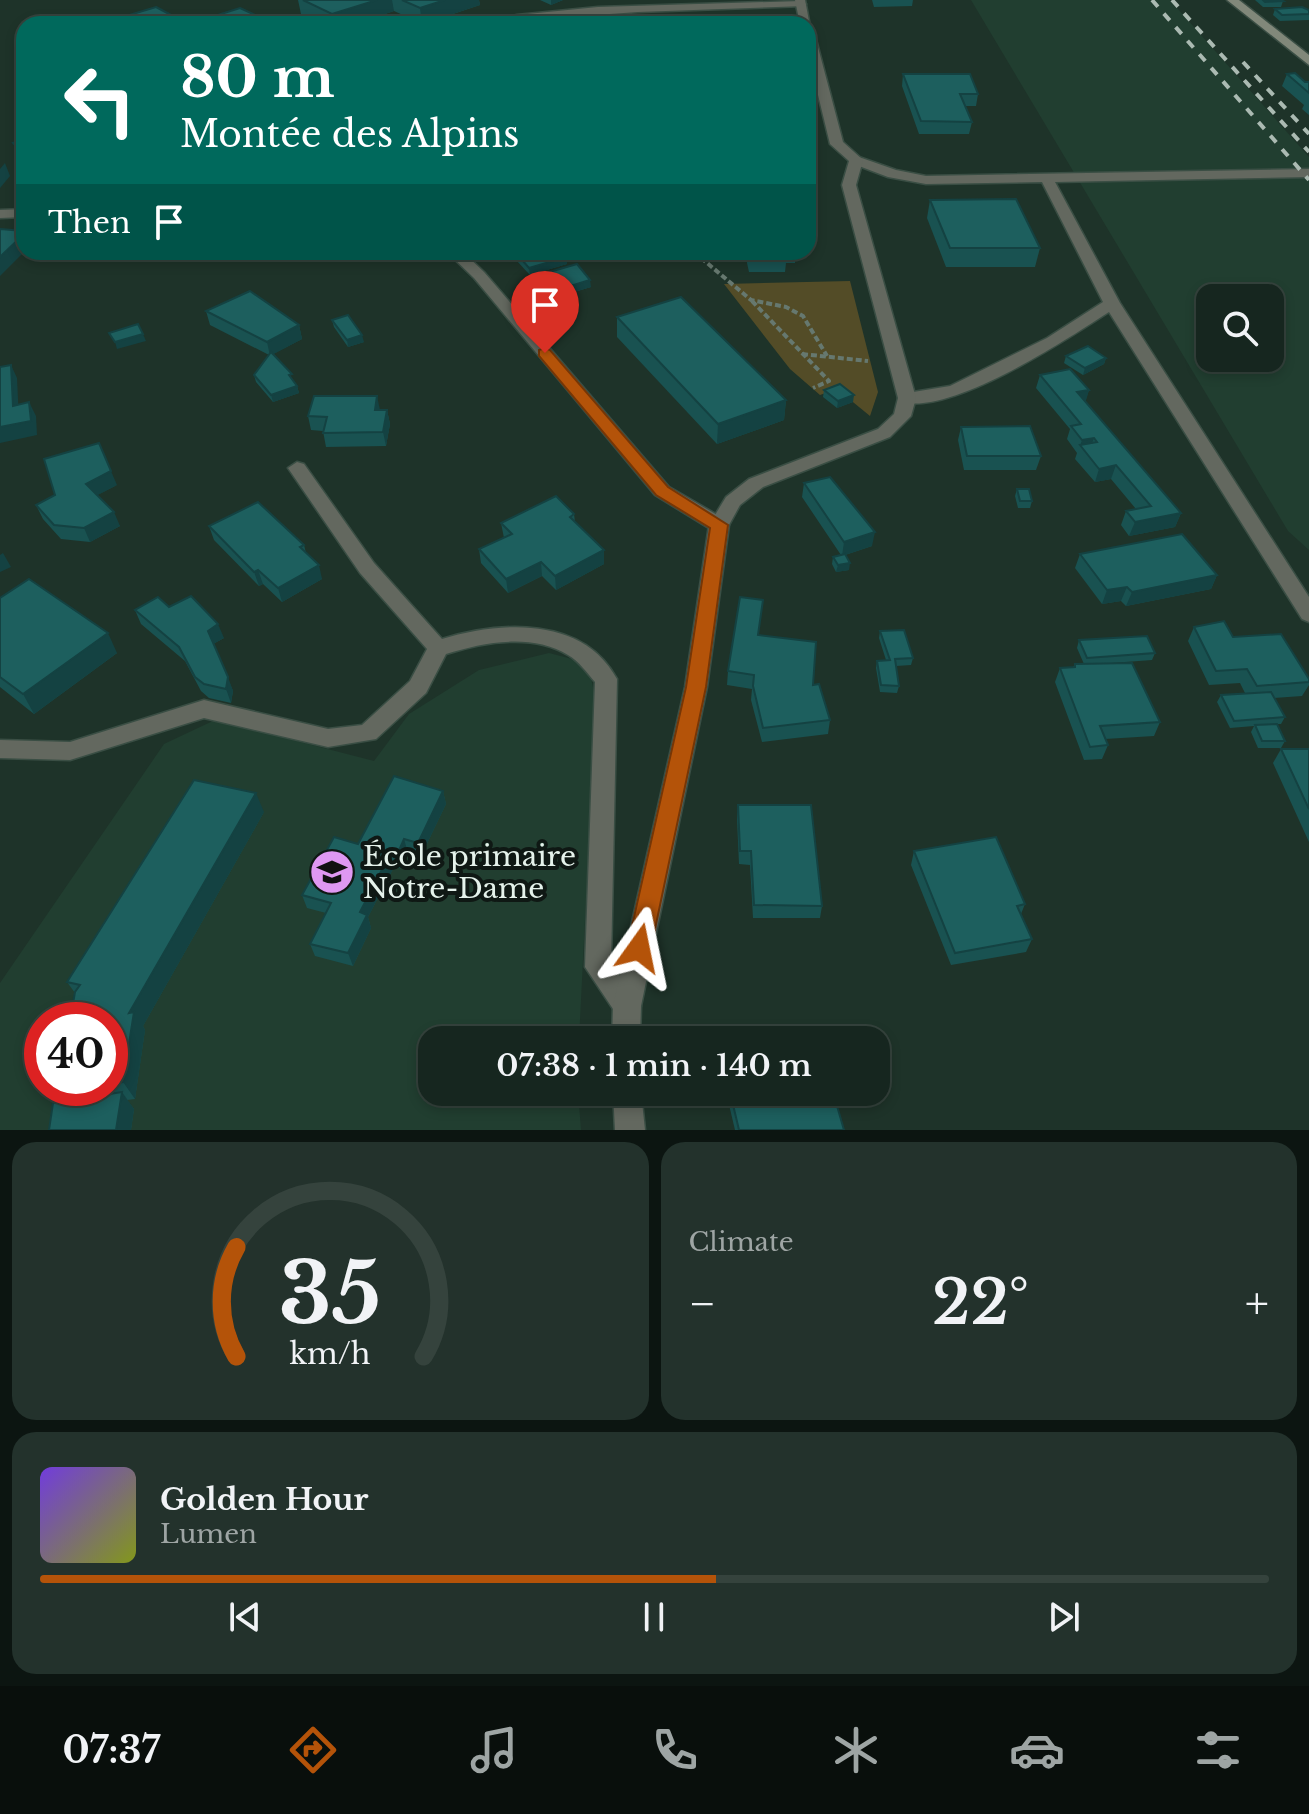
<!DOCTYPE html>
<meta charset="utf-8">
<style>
:root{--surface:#16261f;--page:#23322c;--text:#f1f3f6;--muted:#9ea5a4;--line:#35433d;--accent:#b45309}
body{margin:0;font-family:"Libre Baskerville",serif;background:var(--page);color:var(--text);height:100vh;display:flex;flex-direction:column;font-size:30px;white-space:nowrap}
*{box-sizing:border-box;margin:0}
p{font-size:26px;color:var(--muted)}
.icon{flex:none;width:44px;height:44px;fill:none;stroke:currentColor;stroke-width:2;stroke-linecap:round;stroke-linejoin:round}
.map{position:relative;height:1130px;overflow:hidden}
.details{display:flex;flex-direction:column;gap:12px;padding:12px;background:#0c1511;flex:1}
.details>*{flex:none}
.hud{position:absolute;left:16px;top:16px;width:800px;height:244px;border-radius:24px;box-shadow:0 4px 12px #0003,0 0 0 2px var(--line);background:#00695c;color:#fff;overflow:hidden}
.tools{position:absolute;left:1196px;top:284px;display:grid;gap:16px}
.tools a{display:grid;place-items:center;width:88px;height:88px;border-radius:16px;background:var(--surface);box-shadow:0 4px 12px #0003,0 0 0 2px var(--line);font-size:40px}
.speed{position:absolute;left:24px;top:1002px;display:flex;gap:16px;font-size:40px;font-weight:700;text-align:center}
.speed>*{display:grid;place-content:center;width:104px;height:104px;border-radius:50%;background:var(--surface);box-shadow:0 4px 12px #0003,0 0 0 2px var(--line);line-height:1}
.speed .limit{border:12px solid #d22;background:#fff;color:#111}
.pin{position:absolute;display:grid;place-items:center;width:68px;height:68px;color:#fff;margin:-82px -34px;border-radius:50% 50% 50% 0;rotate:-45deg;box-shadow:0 0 8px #0007}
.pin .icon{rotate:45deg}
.me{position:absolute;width:88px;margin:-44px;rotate:12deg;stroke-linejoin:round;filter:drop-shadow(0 0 6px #0008)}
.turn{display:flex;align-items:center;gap:28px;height:168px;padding:0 32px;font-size:36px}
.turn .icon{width:104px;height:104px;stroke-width:2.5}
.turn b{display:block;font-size:56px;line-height:68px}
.then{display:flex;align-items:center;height:76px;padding:0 32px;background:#0003;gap:16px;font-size:30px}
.big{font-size:60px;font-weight:600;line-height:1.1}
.details .widget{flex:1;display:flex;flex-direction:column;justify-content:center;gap:12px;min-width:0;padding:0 28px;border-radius:24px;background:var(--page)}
.details .dial{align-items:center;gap:0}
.dial svg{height:208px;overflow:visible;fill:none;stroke:var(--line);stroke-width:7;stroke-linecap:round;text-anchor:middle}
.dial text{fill:var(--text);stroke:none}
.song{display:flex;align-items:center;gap:24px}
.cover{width:96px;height:96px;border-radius:12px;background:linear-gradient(135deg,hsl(260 70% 55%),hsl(70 70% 35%))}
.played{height:8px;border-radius:4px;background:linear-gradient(90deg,var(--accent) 55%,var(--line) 55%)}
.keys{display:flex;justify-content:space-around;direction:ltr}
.heat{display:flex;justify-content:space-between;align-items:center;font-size:44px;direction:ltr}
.details .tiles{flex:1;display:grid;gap:12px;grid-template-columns:1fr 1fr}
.widget:last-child{grid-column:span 2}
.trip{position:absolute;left:418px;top:1026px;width:472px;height:80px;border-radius:24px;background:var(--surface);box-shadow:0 4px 12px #0003,0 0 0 2px var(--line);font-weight:600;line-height:80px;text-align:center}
.dock{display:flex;height:128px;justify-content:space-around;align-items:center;background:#090f0c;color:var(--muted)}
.dock .icon{width:56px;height:56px}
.dock .active{color:var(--accent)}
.dock b{font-size:36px;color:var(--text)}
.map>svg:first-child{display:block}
</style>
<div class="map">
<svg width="1309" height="1130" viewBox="0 0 1309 1130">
<rect width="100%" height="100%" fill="#1e3329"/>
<g fill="#213e30" fill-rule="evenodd">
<path d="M971 0H1170L1309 157V550L1288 531ZM1210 298H1270V358H1210Z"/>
<path d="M549 653 576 660 591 678 596 701 579 1040H432V1092H578L581 1130H0V983L164 744 215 720 374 761 409 714 479 670ZM42 1020H110V1088H42Z"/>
</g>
<path fill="#534c27" d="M850 281 878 392 870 416 837 389 820 395 790 369 724 284Z"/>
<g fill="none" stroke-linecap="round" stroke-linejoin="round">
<g stroke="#3a4e44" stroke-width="3">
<g id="minor">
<path d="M801 1 806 4 805 6 638 12 471 24 517 15 598 7Z"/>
<path d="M856 156 896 170 926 176 1309 169V177L1055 182 1120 303 1309 597V622L1302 619 1109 312C1066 340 952 415 901 402L898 398 901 394 950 386 1047 338 1103 302 1042 182 926 184 888 177 851 163V157Z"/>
<path d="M24 209V217L0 218V210Z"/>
<path d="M447 252H463L484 272 669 487 726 520 729 525 726 530H712L655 495 474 278Z"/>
<path d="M297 462 304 464 374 563 442 639C501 621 583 616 617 679L611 963 641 1006 637 1015 627 1019 617 1015 585 967 595 682C587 673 579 661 568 655 532 633 484 642 446 654L426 693 376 739 328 747 204 718 70 760 0 758V740L70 742 204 700 328 729 362 725 410 681 427 649 360 573 288 468Z"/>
</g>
</g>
<g stroke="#3a4e44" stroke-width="3">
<g id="tertiary">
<path d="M795 0H805L810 26 800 24Z"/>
<path d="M808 29 814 32 843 142 863 160 856 185 916 398 911 416 890 437 763 487 740 505 729 525 707 687 641 1006 640 1040H612L613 1006 685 687 709 525 726 497 749 479 878 429 894 414 898 398 842 185 849 161 830 144 808 54Z"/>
<path d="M613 1092H641L645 1130H615Z"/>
</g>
</g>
<g stroke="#3a4e44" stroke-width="3">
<path id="secondary" d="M1227 0H1239L1309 55V65Z"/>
</g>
<g stroke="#66786f" stroke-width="4" stroke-dasharray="6 3" stroke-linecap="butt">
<path d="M694 252 751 300 786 307 803 316 827 356"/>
<path d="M752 301 829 381 813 388"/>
<path d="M802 354 868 361"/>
</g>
<use href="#minor" fill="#63685f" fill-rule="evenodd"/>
<use href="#tertiary" fill="#63685f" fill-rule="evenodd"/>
<use href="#secondary" fill="#81887a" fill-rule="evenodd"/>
<g stroke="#abbab2" stroke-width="4" stroke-dasharray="9 9" stroke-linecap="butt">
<path d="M1152 0 1309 180"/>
<path d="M1172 0 1309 152"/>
<path d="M1243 62 1309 134"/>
</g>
</g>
<g fill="#195251">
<path d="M298 0H479L480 5 423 24 394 11 355 24H322L301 14Z"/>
<path d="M540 0H563L551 5Z"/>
<path d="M872 0H913L912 6 874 7Z"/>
<path d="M1255 0H1281L1283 1 1281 7H1263Z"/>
<path d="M1275 9 1309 10V20L1280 21 1273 15Z"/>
<path d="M903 74 978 94 976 106H965L972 122 969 134H919L902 86Z"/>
<path d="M1287 74 1305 82H1309V115L1302 109 1304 105 1282 86Z"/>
<path d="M930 200 1040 248 1035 267H946L927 218Z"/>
<path d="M24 215V228H19L17 222Z"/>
<path d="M117 252H171L165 259 118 256Z"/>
<path d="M748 252H796L795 263H786L785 272H749L747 263Z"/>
<path d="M516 253 567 257V264L530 275 516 260Z"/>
<path d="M539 275 591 287 554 298 540 282Z"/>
<path d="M206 311 299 325 302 339 273 354 297 386 299 393 273 402 256 382 254 375 269 355 210 325Z"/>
<path d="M617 317 786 400 784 420 717 444 617 337Z"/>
<path d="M332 320 364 342 348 347 334 327Z"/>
<path d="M1066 356 1106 358 1104 364 1083 375 1064 363Z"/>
<path d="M1040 375 1089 390 1085 402 1181 513 1175 527 1129 536 1121 525 1126 511 1136 509 1111 479 1095 482 1075 459 1077 453 1067 439 1070 429 1036 388Z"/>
<path d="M824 390 853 402 837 408 823 397Z"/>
<path d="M380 410H387L390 424 386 446 326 447 323 431 311 430 308 416Z"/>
<path d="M961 427 1041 456 1036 470H964L958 440Z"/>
<path d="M804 483 872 546 845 555 849 570 836 572 832 564 833 557 841 555 802 497Z"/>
<path d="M117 485 97 495 120 526 90 542 61 539 43 519 36 505Z"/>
<path d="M1017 489 1032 501 1030 508H1018L1015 496Z"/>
<path d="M574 514 575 522 604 564 556 590 542 576 508 593 481 563 479 549 504 538 501 523Z"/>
<path d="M209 526 304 545 306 553 322 579 282 602 263 584 259 586 214 540Z"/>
<path d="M1080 554 1217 575 1211 589 1126 606 1121 601 1102 604 1075 568Z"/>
<path d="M0 598 117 653 34 714 0 687Z"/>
<path d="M169 607 224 638 213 644 233 691 231 703 209 698 201 691 185 661 141 624 135 610Z"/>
<path d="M1194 627 1233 637 1309 679V685L1302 696 1274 698 1285 717 1281 724H1277L1285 741 1281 748H1258L1251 732 1254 726 1230 728 1217 702 1221 695 1245 693 1240 683 1209 685 1188 641Z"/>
<path d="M880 631 913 658 911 665 896 666 899 686 897 693 880 692 876 668 877 661 886 660 879 638Z"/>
<path d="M759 635 813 685 830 720 828 734 762 742 751 700 752 689 727 685 728 671Z"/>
<path d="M1079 640 1155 653 1152 660 1112 663 1160 722 1154 736 1105 739 1108 745 1102 759 1084 760 1055 682 1060 668 1073 667 1075 664H1084L1077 648Z"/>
<path d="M1281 749H1309V842L1273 763Z"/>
<path d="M443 791 446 804 421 856 408 853 400 868 394 867 368 917 371 928 353 966 315 956 310 944 326 913 307 908 302 895 358 844Z"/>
<path d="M738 805 822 906 820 918H753L750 865 739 864 737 819Z"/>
<path d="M264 812 143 1026 145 1030 135 1099 127 1100 134 1109 131 1130H49L62 1101 56 1093 57 1088H110V1020L75 993 67 982Z"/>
<path d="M914 851 1025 904 1021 914 1032 939 1026 952 951 965 911 865Z"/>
<path d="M726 1092H833L844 1130H735Z"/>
</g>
<g fill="#144242">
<path d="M377 0H392L394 11 355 24H334L332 14Z"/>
<path d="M445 0H479L480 5 422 24 420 8Z"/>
<path d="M551 0H563L551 5Z"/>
<path d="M24 146V153L21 154 18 148Z"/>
<path d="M5 163 10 176 0 188V169Z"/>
<path d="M24 234V252L0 276V257Z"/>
<path d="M162 252H171L165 259Z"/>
<path d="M567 257V264L530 275 529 268Z"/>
<path d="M590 280 591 287 554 298V291Z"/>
<path d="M299 325 302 339 270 356 267 342Z"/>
<path d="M143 334 146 341 117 349 115 342Z"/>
<path d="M362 335 364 342 348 347 347 340Z"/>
<path d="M1106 358 1104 364 1083 375 1085 368Z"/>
<path d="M11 365 17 378 19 420 13 406Z"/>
<path d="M297 386 299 393 273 402 271 395Z"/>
<path d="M1089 390 1085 404 1077 392Z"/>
<path d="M854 395 853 402 837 408 838 401Z"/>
<path d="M377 396 380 410H375Z"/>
<path d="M786 400 784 420 717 444 718 424Z"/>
<path d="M29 402 36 416 37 435 0 443V427Z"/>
<path d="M387 410 390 424 386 446 383 432Z"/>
<path d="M1094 438 1089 451 1080 446 1082 440Z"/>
<path d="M1116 465 1111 479 1095 482 1099 469Z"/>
<path d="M111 471 117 485 92 498 86 484Z"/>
<path d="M114 512 120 526 90 542 84 528Z"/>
<path d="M1181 513 1175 527 1129 536 1135 522Z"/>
<path d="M875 532 872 546 842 556 844 542Z"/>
<path d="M604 550V564L556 590 555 576Z"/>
<path d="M3 553 11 567 0 572V555Z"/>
<path d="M541 562 542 576 508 593 506 579Z"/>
<path d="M850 563 849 570 836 572 838 565Z"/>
<path d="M319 565 322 579 282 602 278 588Z"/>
<path d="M258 570 263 584 259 586 254 572Z"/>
<path d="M1217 575 1211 589 1126 606 1132 592Z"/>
<path d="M1127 587 1121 601 1102 604 1107 590Z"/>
<path d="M218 624 224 638 213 644 208 631Z"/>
<path d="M108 633 117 653 34 714 23 694Z"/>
<path d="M228 677 233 691 231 703 226 689Z"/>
<path d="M443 791 446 804 421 856 418 843Z"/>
<path d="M256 793 264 812 143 1026 145 1030 135 1099 123 1082 129 1013Z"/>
<path d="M404 839 408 853 400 868 397 855Z"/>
<path d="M390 854 394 867 368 917 371 928 353 966 348 953 360 912Z"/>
<path d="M122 1092 134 1109 131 1130H116Z"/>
</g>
<g fill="#1d5f5e" stroke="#144242" stroke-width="2">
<path d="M303 0H377L332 14Z"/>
<path d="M402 0H445L420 8Z"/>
<path d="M1263 0H1281L1283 1 1265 2Z"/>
<path d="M156 7 188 24H99Z"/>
<path d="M1302 7 1309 10V14L1282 15 1275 9Z"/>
<path d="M240 8 275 24H189Z"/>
<path d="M634 20 639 24H616Z"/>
<rect x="720" y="23" width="34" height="1"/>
<path d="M1295 73 1305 82H1309V93L1287 74Z"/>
<path d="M903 74H970L978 94H960L972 122 921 121Z"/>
<path d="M24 139V146L18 148 13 143Z"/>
<path d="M1016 199 1040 248H950L930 200Z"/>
<path d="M24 215V222H17Z"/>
<path d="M0 229 24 231V234L0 257Z"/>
<path d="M520 252H562L567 257 529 268 516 253Z"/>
<path d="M748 252H786V259L750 258Z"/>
<path d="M577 264 590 280 554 291 539 275Z"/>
<path d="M250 291 299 325 267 342 206 311Z"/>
<path d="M681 297 786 400 718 424 617 317Z"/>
<path d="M348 315 362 335 347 340 332 320Z"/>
<path d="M138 324 143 334 115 342 109 333Z"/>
<path d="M1088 346 1106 358 1085 368 1066 356Z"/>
<path d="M271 352 292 374 289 375 297 386 271 395 254 375Z"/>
<path d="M11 365 13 406 29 402 31 421 0 427V367Z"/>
<path d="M1070 369 1089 390 1077 392 1181 513 1135 522 1126 511 1151 506 1116 465 1099 469 1080 445 1097 442 1094 438 1082 440 1071 426 1081 424 1040 375Z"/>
<path d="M840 384 854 395 838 401 824 390Z"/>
<path d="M314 396H377L375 410H387L383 432 323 433 327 417 308 416Z"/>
<path d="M1030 426 1041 456H967L961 427Z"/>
<path d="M99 443 111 471 86 484 114 512 84 528 54 525 36 505 55 495 44 459Z"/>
<path d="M830 477 875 532 844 542 804 483Z"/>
<path d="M1017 489H1029L1032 501H1020Z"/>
<path d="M556 496 574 514 570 517 604 550 555 576 541 562 506 579 479 549 512 534 501 523Z"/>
<path d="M258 502 304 545 300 547 319 565 278 588 258 570 254 572 209 526Z"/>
<path d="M1182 534 1217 575 1132 592 1127 587 1107 590 1080 554Z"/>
<path d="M845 554 850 563 838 565 833 557Z"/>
<path d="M29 579 108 633 23 694 0 677V598Z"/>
<path d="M191 596 218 624 208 631 228 677 226 689 204 684 195 677 179 647 135 610 158 597 169 607Z"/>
<path d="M740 597 763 600 758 635 816 642 813 685 819 684 830 720 763 728 753 686 754 675 728 671Z"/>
<path d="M1224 621 1233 637 1281 634 1309 679V682L1257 686 1247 669 1216 671 1194 627Z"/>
<path d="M904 630 913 658 895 659 899 686 881 685 877 661 890 660 880 631Z"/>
<path d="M1147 636 1155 653 1087 658 1079 640Z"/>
<path d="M1132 663 1160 722 1100 726 1108 745 1090 747 1060 668 1075 667V664Z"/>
<path d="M1271 692 1285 717 1234 721 1221 695Z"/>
<path d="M1277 724 1285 741H1262L1255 725Z"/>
<path d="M1281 749H1309V809Z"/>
<path d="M394 776 443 791 418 843 404 839 397 855 390 854 360 912 367 915 348 953 310 944 331 903 302 895 334 837 358 844Z"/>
<path d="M194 780 256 793 129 1013 134 1012 123 1082 110 1084V1020H70L75 992 80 985 67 982Z"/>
<path d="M738 805H811L822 906 754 905 751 851H740Z"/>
<path d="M996 837 1025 904 1017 906 1032 939 955 953 914 851Z"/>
<path d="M57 1088H89L56 1093Z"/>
<path d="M122 1092 116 1130H49L53 1103Z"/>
<path d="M730 1092H833L844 1130H739Z"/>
</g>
<path fill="#b45309" stroke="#753606" stroke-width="2" d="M545 348 550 350 668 487 728 525 706 687 651 948 648 956 639 959 631 956 627 948 686 687 710 528 656 495 539 356V350Z"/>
<defs>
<g id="school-disc" transform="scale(2.3)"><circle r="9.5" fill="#df98f2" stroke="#0f1814"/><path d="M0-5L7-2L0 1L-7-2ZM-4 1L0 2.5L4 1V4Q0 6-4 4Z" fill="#111"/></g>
</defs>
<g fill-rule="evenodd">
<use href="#school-disc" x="332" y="872"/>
</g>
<g text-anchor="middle" stroke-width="8" stroke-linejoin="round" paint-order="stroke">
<g font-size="28" fill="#e5f2eb" stroke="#0f1814" text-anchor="start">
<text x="363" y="866">École primaire<tspan x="363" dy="32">Notre-Dame</tspan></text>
</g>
</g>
</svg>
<div class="tools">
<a><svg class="icon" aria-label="search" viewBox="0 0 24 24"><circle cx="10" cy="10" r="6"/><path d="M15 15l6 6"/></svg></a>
</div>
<div class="speed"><div class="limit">40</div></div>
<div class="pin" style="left:545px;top:353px;background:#d93025"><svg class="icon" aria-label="arrive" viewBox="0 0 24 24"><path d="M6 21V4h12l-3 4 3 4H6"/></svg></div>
<svg class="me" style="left:639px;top:948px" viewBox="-20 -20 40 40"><path d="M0-17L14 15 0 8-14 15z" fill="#b45309" stroke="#fff" stroke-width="4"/></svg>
<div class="trip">07:38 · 1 min · 140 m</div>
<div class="hud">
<div class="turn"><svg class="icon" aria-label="left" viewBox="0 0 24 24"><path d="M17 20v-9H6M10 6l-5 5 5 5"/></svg><div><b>80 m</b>Montée des Alpins</div></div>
<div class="then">Then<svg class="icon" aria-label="arrive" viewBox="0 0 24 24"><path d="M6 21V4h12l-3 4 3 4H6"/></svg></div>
</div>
</div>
<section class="details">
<div class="tiles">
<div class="widget dial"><svg viewBox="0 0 100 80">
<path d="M14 69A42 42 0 1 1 86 69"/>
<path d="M14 69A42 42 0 0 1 14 27" stroke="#b45309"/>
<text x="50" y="56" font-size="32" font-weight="700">35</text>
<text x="50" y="72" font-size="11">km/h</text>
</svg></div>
<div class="widget"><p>Climate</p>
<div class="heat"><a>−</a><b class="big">22°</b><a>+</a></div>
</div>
<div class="widget">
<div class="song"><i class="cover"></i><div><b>Golden Hour</b><p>Lumen</p></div></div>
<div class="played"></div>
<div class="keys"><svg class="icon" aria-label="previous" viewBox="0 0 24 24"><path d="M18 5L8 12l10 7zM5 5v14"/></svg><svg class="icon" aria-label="pause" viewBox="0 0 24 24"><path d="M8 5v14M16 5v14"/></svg><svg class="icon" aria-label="next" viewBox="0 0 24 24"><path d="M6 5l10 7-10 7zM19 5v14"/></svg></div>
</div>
</div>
</section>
<nav class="dock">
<b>07:37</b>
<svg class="icon active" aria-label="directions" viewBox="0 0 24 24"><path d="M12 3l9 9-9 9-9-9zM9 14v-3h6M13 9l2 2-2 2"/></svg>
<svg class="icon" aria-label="music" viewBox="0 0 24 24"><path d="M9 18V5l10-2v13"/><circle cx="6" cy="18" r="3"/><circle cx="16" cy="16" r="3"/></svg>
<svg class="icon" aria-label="phone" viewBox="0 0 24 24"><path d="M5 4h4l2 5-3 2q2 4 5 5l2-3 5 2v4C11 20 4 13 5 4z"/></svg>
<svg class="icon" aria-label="climate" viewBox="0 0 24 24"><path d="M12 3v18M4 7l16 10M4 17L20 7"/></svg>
<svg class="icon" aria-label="car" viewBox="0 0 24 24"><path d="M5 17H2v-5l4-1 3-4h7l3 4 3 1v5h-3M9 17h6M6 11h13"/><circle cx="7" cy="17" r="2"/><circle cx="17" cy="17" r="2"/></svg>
<svg class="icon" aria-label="filters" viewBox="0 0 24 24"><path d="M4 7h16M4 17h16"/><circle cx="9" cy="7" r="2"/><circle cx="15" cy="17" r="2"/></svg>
</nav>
